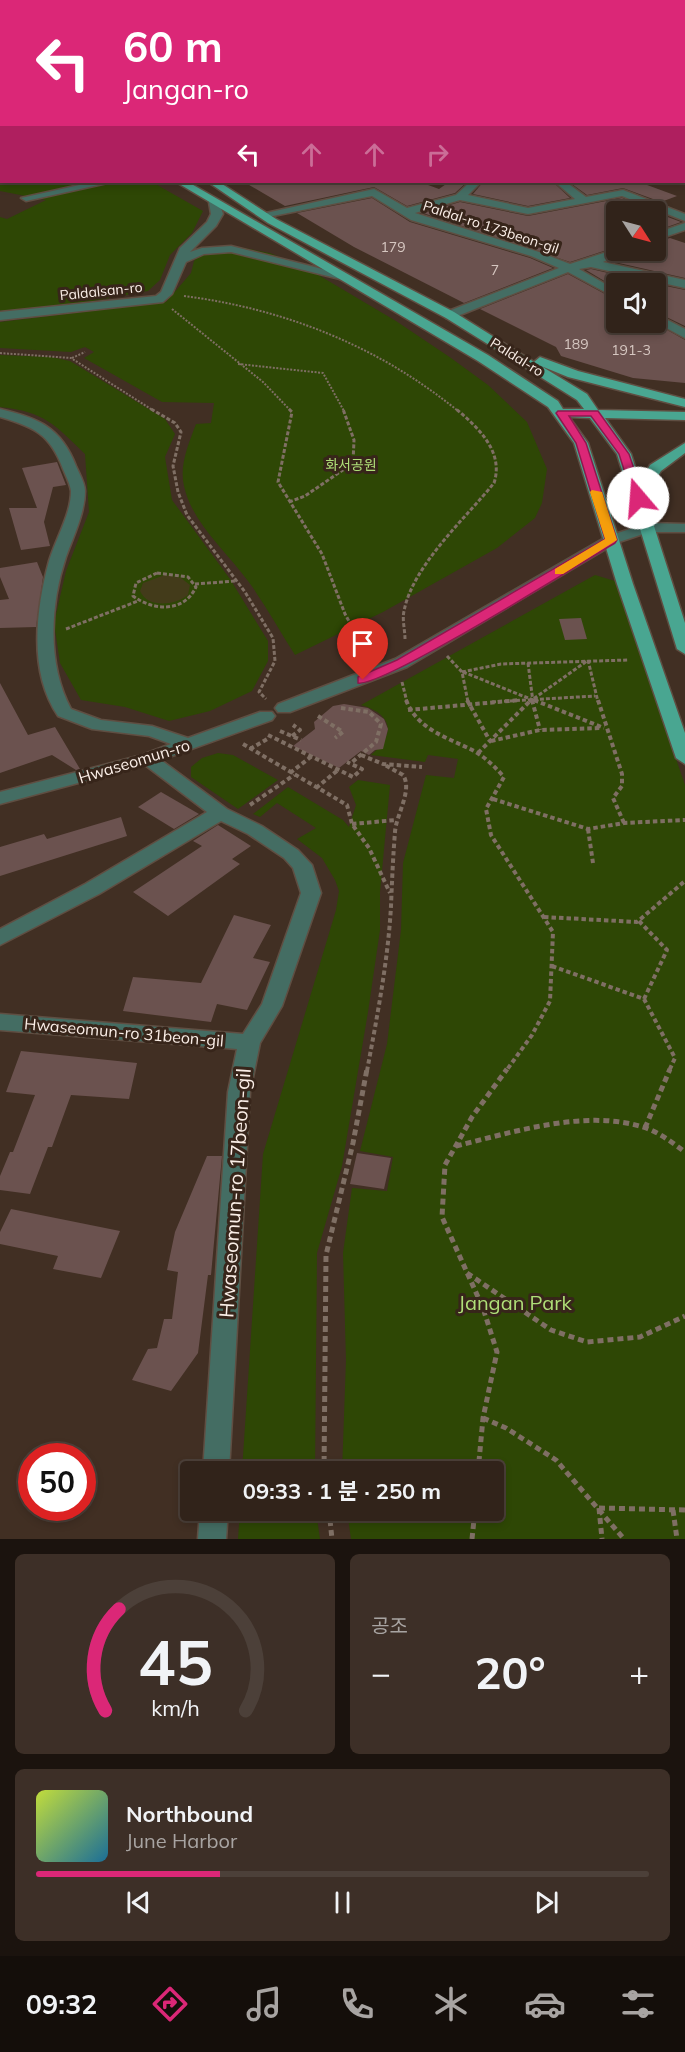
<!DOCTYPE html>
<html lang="ko">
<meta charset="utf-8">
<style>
:root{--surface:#31231a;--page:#3d2f27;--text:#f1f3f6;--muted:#a8a4a2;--line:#4c4039;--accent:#db2777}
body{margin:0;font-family:Mulish,"Noto Sans KR",sans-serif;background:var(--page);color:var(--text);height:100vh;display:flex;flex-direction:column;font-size:22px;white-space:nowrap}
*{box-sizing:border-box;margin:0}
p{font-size:20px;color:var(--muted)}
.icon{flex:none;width:33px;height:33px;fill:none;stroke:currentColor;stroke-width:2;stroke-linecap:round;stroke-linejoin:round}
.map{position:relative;height:1539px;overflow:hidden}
.details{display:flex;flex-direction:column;gap:15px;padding:15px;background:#1b130e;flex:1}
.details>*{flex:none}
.banner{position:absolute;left:0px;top:0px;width:686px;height:183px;box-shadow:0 3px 9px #0003,0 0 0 2px var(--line);background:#db2777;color:#fff;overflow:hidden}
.needle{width:39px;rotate:126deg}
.buttons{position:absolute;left:606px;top:201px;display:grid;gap:12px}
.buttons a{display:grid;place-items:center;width:60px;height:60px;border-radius:6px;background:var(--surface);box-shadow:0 3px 9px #0003,0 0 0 2px var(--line);font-size:30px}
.speed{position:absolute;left:18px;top:1443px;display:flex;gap:12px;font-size:30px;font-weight:700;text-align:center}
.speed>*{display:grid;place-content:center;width:78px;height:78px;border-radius:50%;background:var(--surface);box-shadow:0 3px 9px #0003,0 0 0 2px var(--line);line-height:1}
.speed .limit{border:9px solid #d22;background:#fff;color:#111}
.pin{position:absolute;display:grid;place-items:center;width:51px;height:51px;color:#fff;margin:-62px -26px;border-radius:50% 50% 50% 0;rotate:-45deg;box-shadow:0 0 6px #0007}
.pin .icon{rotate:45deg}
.me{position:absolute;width:66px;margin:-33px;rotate:342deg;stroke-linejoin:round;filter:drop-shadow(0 0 4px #0008)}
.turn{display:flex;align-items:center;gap:21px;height:126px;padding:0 24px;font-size:27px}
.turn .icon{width:78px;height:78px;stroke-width:2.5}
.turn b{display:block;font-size:42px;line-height:51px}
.lanes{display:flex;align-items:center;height:57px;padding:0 24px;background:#0003;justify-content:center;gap:30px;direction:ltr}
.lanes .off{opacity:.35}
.big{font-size:45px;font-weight:700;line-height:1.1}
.details .card{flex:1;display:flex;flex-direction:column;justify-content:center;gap:9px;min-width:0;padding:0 21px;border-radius:9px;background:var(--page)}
.details .dial{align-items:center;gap:0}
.dial svg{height:156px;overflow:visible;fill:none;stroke:var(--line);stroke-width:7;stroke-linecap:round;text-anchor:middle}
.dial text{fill:var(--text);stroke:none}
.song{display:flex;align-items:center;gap:18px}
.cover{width:72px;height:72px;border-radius:9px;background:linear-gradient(135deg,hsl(70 70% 55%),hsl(200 70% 35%))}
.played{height:6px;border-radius:3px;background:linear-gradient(90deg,var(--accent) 30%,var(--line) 30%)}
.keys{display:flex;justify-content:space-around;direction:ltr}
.heat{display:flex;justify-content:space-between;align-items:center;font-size:33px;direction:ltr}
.details .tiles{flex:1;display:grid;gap:15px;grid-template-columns:1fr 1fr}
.card:last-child{grid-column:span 2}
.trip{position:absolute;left:180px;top:1461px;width:324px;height:60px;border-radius:6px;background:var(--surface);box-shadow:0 3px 9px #0003,0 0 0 2px var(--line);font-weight:700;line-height:60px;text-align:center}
.tab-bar{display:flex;height:96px;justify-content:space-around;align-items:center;background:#140e0a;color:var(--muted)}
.tab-bar .icon{width:42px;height:42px}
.tab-bar .current{color:var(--accent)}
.tab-bar b{font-size:27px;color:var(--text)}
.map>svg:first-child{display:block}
</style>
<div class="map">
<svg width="685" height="1539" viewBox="0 0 685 1539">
<rect width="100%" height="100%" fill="#412f23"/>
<g fill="#2e4705">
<path d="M0 169 2 182H152L203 211 192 233 170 255 160 280 148 291 93 301 0 311V217L7 219 46 200 0 191Z"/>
<path d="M239 247 270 253 310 270 396 321 451 358 488 385 527 422 547 469 542 503 535 518 497 548 383 612 295 655C279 630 265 604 248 581 226 551 192 523 184 486 179 465 189 443 196 424L211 423 214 403 162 402 84 358 94 352 85 347 71 352 0 348V322L166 302 191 273 194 261 203 251Z"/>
<path d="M0 355 51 357 70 361 165 419 175 434 165 457 172 500 230 579 268 641V661L252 691 210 711 169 721 125 707 81 700 60 663 54 623 66 571 89 512 85 454C54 424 45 412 0 407Z"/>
<path d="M595 575 615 581 685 785V1539H351L347 1511 494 1510V1472H342L346 1360 343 1253 352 1188 387 1191 393 1157 360 1151 387 1044 401 930 403 863 426 775 454 778 458 759 428 755 425 762 371 755C397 734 392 714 361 705Z"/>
<path d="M218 753 233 755 278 780 238 809 191 777V767L202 758Z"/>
<path d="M358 780 390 785 380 892V930L368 1012 342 1166 317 1253 315 1471H242L263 1154 336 910 339 891 335 880 322 858 297 839 316 828 277 803 260 817 253 814 288 787 343 820 349 827 356 805 349 787Z"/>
<path d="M240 1511H316L320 1539H238Z"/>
</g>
<path fill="#433b1a" d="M165 575 181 578 190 585 188 595C175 605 148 609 140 591L143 583Z"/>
<g fill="#6b524f">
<path d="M244 182H420L439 189 449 182H467L455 193 407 206 374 187 285 206Z"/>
<path d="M483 182H553L570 198 528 206 473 194Z"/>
<path d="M569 182H639L677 196 661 202 623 188 587 195Z"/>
<path d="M372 198 410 222 530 258 553 268 464 303 354 247 297 213Z"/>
<path d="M622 198 655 212H616V247L570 262 423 213 460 202 528 216Z"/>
<path d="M656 212 657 213 681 222 656 231Z"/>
<path d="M670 238 685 243V278L610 261 630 250H656V242Z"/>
<path d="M591 269 655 284H616V288L586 270Z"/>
<path d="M568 274 616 300V322H653L685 340V383L633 378 561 356 556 347 480 309Z"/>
<path d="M656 284 685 290V326L656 312Z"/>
<path d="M57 462 66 485 53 487 44 522 50 546 21 550 9 508H37L22 468Z"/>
<path d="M37 562 43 577 36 627 0 628V600L9 599 0 577V568Z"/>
<path d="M581 618 587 639 565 640 559 619Z"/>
<path d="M0 683 28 735 55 727 80 769 76 770 52 755 0 773Z"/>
<path d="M344 704 368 708 384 719 388 729 383 749 375 750 369 755 361 751 339 768 293 746 315 729 314 722 333 706Z"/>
<path d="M161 792 199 814 174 829 138 807Z"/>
<path d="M121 817 127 836 0 876V847L44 834 47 839Z"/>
<path d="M218 825 251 846 232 859 240 864 168 916 133 892 202 846 193 841Z"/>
<path d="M234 915 271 925 253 958 270 962 247 1010 217 1004 211 1022 123 1011 133 977 201 983Z"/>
<path d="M21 1051 137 1063 129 1099 71 1095 52 1147H48L30 1194 0 1190V1176L10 1152H13L35 1095 6 1092Z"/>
<path d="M357 1153 391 1158 384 1189 350 1184Z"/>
<path d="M207 1156H222L211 1275H208L198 1353 171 1391 132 1380 148 1349 157 1348 164 1319H172L178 1272 167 1270 175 1232Z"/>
<path d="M11 1209 120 1231 101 1278 53 1269 58 1256 0 1244V1232Z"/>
</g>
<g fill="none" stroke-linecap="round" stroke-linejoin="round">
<g stroke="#5f4e42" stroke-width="3">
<g id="minor">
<path d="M56 0H74L54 2Z"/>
<path d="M116 0H126L127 2H117Z"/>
<path d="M145 0H156L144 2Z"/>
<path d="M260 0H273L275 2H261Z"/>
<path d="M427 0H438L426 2Z"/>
<path d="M545 0H555L544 2Z"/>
<rect x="0" y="84" width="2" height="6"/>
<rect x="684" y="89" width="1" height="6"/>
<rect x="0" y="123" width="2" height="6"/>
<path d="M93 182H112L26 201 21 198Z"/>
<path d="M470 182H481L468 195 528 208 575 199 555 182H566L586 197 623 190 685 214V221L622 196 528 214 460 200 415 213 539 252 570 264 616 249 628 250 603 262 685 280V288L591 267 579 269 616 290V298L568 272 450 319 446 318V312L559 268 531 256 411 220 372 196 263 218 257 215 374 189 407 208 456 195Z"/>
<path d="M214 199 219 202 223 214 216 226 190 252 202 248 231 246 350 276 344 280 231 252 204 254 186 262 172 294 163 302 0 320V312L156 296 161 292 180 248 207 222 211 214 209 202Z"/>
<path d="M685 223V230L656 240V233Z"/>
<path d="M656 314 685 329V338L655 322Z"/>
<path d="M0 409C38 418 61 427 76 466 79 473 85 483 85 491 85 513 73 537 66 557 50 605 47 664 71 709L101 720 152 726 188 738 260 712H272L275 716 272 720 161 760 227 809 262 826 298 850 312 865 321 893 282 1006 260 1043 250 1092 229 1472H203L228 1092 237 1049 0 1030V1014L243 1034 262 1004 301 893 293 868 284 858 248 834 221 821 99 894 0 945V929L85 884 207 812 145 765 0 804V792L142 755 171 744 149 736 92 729 58 716C28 672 36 609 49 561 56 538 71 514 71 491 70 484 66 476 63 469 50 434 34 427 0 417Z"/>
<path d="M648 523 685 524V532H649L616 543 407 667 290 712H278L275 708 278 704 395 659 606 537Z"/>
<path d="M200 1510H228L226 1539H198Z"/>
</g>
</g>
<g stroke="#5f4e42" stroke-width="3">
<g id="major">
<path d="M0 0H5L6 2 0 4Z"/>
<path d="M0 13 2 14V19H0Z"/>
<path d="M176 182H188L488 355 558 401 563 409H584L577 400 446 318 268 223 208 182H219L276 219 454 312 534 362 540 357 578 371 685 399V407L568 377 541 366 587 394 598 410 685 412V420L605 418 631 454 640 482 650 465 685 443V453L661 471 645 498 685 623V654L677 649 617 454 590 418 569 417 588 443 633 584 685 733V764L676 758 617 584 574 443 548 407 478 361Z"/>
</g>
</g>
<g stroke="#7f6f64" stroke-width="2" stroke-dasharray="2 1.5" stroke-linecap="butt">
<path d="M184 296C285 309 378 346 458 411"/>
<path d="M172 309 263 382 291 411"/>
<path d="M0 353 71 358 154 411"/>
<path d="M72 358 85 352"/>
<path d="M238 364 323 373 344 411"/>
</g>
<g stroke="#7f6f64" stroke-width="3" stroke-dasharray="4 2" stroke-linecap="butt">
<path d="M151 409 175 423 181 432 173 466 178 492 187 515 245 592 273 638 275 661 259 692 266 699"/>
<path d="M289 409 292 412 278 482 322 554 345 614 356 634 381 649"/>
<path d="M289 502 305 496 353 463 354 440 343 409"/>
<path d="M157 573 188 577 196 587C184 613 153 611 133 596L136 583Z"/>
<path d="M195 584 236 581"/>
<path d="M66 629 138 601"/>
<path d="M405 639C405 630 402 620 404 611 413 565 465 519 494 483 504 452 479 428 456 409"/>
<path d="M447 656 462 672 468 702"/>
<path d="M588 660 598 702"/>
<path d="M528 663 533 702"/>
<path d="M462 672 501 664 629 660"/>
<path d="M463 672 538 702"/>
<path d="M402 682 407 702"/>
<path d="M492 702 595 696"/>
<path d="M529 702 587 661"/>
</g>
<g stroke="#7f6f64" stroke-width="4" stroke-dasharray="4.5 3" stroke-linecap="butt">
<path d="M406 700C418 731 450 738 476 752 487 759 495 767 504 777L486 809 491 835 553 932 550 1001 532 1035 506 1071"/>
<path d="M467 700 490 741"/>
<path d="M532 700 540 730"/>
<path d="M534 700 604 728"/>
<path d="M598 700 622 774V786L613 798 624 823"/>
<path d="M341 708 369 712 381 724 376 742 351 763"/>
<path d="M408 710 520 700"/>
<path d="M318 716 343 732 335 738"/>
<path d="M280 731 301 740"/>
<path d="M268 735 353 777 362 769 347 762"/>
<path d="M292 736 300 730 293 725"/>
<path d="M491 741 540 730 602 728"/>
<path d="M243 744 347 805 352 824 369 848 390 893"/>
<path d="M250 749 269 738"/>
<path d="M478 753 531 700"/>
<path d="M361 755 383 764 422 767"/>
<path d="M290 773 312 756"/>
<path d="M316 788 338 770"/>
<path d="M493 799 588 829 624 823 685 820"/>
<path d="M250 805 294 775"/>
<path d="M352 824 396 820"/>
<path d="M588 829 593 863"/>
<path d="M544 917 637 922 685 881"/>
<path d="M639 921 667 950 644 999"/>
<path d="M552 966 644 999 675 1058 669 1071"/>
<path d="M367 1071C377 1017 388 961 391 906 392 881 393 857 395 832 396 815 413 790 403 775L383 764"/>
</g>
<g stroke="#7f6f64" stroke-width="5" stroke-dasharray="6 4" stroke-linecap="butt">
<path d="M645 1128 670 1069"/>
<path d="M456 1146C514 1132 587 1108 646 1128 660 1133 673 1143 685 1152"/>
<path d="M467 1273 551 1330 587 1342 640 1337 685 1316"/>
<path d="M483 1418 506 1428 556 1460 624 1539"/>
<path d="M324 1472 326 1255 353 1143 367 1069"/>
<path d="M478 1472 483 1418 497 1352 483 1308 442 1217 445 1165 472 1117 507 1069"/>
<path d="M599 1508 685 1510"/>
<path d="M599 1508 602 1539"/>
<path d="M329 1510 332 1539"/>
<path d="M673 1510 677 1539"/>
<path d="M472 1539 475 1510"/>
</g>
<use href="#minor" fill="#446d63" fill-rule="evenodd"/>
<use href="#major" fill="#49a691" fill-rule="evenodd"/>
</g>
<path fill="#db2777" stroke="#8e194d" stroke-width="1.5" d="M558 411H598L629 454 644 498 638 502 633 498 619 454 591 416H569L586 443 617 540 615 543C581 563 382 688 358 683V677L397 660 605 539 576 443 556 413Z"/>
<path fill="#f59e0b" d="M592 490 602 492 617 540 563 574H555V569L605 539 590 492Z"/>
<g text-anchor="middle" stroke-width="6" stroke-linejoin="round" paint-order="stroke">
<g font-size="14" fill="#faeee7" stroke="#37251a">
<text transform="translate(491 227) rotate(18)" y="5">Paldal-ro 173beon-gil</text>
<text transform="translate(101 291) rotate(-6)" y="5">Paldalsan-ro</text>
<text transform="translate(517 357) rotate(32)" y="5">Paldal-ro</text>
</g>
<g font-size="14" fill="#d6c7c1">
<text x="393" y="252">179</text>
<text x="495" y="275">7</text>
<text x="576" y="349">189</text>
<text x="631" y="355">191-3</text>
</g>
<g font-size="14" fill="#afdf78" stroke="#37251a">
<text x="351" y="470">화서공원</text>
</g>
<g font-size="16" fill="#faeee7" stroke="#37251a">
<text transform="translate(134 761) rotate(-17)" y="6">Hwaseomun-ro</text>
<text transform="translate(124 1032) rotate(5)" y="6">Hwaseomun-ro 31beon-gil</text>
</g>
<g font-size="20" fill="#faeee7" stroke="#37251a">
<text transform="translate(235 1193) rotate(-86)" y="7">Hwaseomun-ro 17beon-gil</text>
</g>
<g font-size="20" fill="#afdf78" stroke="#37251a">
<text x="515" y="1310">Jangan Park</text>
</g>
</g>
</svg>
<div class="buttons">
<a><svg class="needle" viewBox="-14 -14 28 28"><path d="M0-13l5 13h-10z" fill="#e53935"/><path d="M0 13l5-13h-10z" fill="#a8a4a2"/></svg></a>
<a><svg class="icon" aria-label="sound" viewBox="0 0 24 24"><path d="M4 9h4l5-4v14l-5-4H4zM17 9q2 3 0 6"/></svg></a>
</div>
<div class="speed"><div class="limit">50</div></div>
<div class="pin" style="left:363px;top:680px;background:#d93025"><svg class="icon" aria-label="arrive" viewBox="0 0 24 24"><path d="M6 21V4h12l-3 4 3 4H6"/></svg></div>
<svg class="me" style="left:638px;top:498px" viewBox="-20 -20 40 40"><circle r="19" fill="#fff"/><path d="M0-13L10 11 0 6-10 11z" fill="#db2777"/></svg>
<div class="trip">09:33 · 1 분 · 250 m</div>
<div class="banner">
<div class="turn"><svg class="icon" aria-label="left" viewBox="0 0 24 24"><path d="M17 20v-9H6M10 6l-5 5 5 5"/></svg><div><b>60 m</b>Jangan-ro</div></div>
<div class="lanes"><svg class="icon" aria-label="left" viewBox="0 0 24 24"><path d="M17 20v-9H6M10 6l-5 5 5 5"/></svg><svg class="icon off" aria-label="ahead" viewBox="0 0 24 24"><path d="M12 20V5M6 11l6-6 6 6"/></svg><svg class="icon off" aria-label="ahead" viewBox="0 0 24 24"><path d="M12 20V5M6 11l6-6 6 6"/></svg><svg class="icon off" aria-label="right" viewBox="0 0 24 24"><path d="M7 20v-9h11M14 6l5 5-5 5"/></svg></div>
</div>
</div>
<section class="details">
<div class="tiles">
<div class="card dial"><svg viewBox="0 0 100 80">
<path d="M14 69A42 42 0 1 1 86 69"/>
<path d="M14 69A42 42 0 0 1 21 17" stroke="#db2777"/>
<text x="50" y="56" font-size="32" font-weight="700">45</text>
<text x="50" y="72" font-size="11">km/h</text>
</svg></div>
<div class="card"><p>공조</p>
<div class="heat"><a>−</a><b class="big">20°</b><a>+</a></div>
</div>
<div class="card">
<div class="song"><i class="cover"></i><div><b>Northbound</b><p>June Harbor</p></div></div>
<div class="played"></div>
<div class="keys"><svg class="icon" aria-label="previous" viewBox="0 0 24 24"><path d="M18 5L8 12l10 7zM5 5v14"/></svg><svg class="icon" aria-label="pause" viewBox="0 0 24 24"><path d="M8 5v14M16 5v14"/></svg><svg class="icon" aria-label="next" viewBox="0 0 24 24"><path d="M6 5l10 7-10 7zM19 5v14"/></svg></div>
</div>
</div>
</section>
<nav class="tab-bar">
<b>09:32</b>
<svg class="icon current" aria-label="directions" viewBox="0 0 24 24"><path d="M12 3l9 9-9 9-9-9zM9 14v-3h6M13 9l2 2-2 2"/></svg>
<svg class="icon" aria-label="music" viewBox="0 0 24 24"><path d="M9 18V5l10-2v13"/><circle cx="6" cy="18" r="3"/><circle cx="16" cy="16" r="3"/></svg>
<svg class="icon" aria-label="phone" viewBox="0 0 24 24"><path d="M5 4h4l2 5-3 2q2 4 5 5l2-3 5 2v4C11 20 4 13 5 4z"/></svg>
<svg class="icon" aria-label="climate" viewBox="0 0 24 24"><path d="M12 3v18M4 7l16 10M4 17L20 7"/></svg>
<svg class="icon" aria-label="car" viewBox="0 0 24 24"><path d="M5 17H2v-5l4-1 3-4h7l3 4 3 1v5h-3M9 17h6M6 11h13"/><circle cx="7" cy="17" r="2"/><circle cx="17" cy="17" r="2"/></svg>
<svg class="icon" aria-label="filters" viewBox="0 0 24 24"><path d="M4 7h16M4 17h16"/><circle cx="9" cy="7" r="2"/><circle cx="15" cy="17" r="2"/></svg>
</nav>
